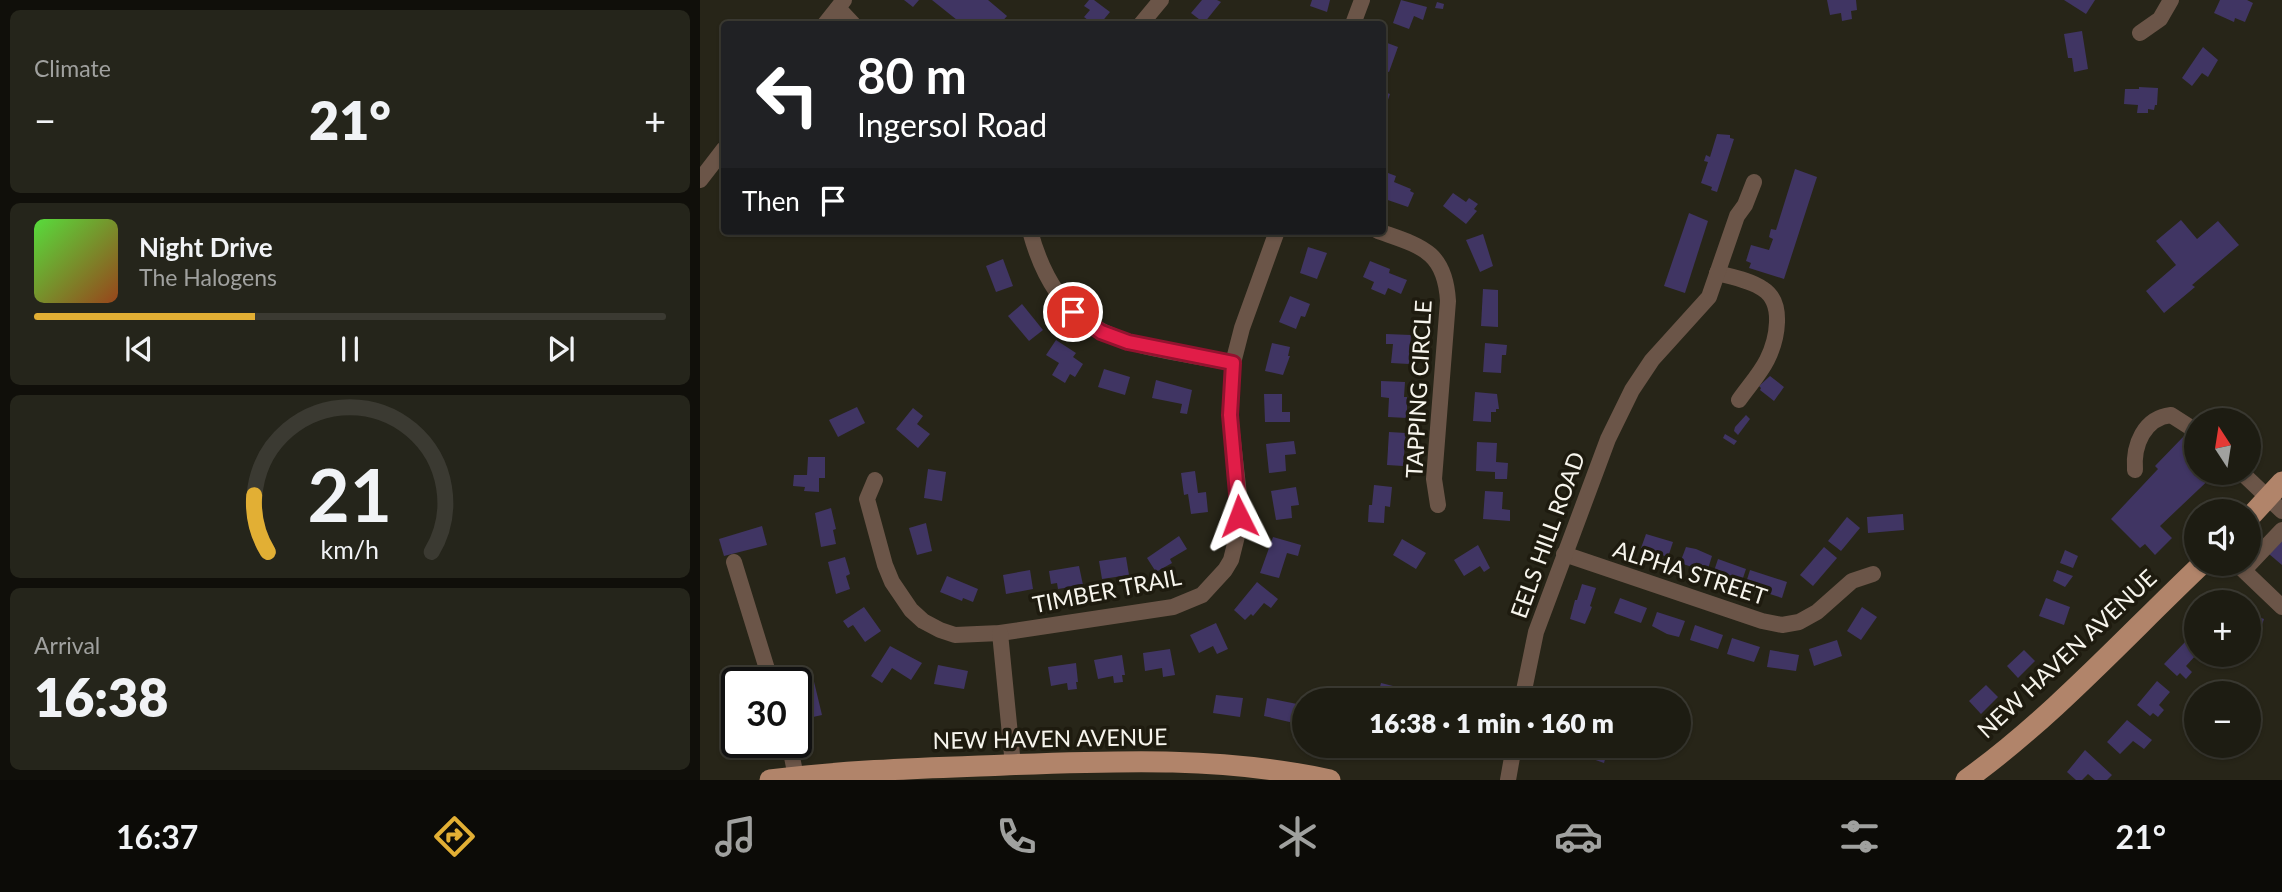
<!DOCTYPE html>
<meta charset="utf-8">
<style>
:root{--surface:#1d1c12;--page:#25251b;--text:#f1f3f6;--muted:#a0a19f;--line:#3b3a32;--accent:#e2af34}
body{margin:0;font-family:Lato,sans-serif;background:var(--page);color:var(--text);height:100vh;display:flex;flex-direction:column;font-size:26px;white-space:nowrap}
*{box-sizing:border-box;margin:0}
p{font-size:23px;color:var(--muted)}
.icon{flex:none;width:38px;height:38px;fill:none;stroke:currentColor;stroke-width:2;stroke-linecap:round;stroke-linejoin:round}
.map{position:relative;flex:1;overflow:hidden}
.side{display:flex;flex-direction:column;gap:10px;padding:10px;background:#100f0a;width:700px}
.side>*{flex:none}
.banner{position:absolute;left:21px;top:21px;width:665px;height:214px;border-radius:7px;box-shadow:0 2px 5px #0004,0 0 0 2px var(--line);background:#202124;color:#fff;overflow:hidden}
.needle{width:46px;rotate:348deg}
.buttons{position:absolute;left:1484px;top:408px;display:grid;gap:14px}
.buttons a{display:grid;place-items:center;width:77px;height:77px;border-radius:50%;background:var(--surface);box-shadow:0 2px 5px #0004,0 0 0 2px var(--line);font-size:35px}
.speed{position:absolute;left:21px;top:667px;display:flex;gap:14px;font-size:35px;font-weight:700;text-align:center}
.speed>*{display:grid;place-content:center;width:91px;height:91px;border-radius:50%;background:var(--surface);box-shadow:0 2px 5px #0004,0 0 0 2px var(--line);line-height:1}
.speed .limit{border:4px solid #111;border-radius:10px;background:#fff;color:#111}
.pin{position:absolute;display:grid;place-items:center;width:60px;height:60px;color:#fff;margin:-30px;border:4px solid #fff;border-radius:50%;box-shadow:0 2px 7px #0007}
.me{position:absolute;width:77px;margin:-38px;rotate:357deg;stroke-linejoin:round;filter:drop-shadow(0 0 5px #0008)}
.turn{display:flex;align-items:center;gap:24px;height:147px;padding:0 21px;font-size:32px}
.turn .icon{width:91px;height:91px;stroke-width:2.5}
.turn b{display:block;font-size:49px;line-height:60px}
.then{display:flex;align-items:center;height:66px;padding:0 21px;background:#0003;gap:14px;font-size:26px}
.big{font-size:52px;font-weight:800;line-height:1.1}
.side .widget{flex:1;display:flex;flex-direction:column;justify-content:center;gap:10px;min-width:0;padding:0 24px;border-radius:10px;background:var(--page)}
.side .dial{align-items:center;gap:0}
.dial svg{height:182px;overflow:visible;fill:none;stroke:var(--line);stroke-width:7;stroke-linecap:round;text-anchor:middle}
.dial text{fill:var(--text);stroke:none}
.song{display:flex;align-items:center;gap:21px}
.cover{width:84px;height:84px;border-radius:10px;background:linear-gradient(135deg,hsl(110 70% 55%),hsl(20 70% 35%))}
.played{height:7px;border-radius:4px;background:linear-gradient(90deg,var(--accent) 35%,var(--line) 35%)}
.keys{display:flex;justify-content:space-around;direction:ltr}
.heat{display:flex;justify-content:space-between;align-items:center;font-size:38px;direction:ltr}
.trip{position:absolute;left:592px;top:688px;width:399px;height:70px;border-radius:35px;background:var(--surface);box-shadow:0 2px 5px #0004,0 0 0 2px var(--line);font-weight:800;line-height:70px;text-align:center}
.menu{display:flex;height:112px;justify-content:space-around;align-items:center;background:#0c0b07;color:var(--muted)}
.menu .icon{width:49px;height:49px}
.menu .on{color:var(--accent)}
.menu b{font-size:32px;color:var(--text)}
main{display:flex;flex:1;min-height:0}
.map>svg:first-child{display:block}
</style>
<main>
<section class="side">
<div class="widget"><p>Climate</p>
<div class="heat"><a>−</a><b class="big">21°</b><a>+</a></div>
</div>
<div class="widget">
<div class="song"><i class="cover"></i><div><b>Night Drive</b><p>The Halogens</p></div></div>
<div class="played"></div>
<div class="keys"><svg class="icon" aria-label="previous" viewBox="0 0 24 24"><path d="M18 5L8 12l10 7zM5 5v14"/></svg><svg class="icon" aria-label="pause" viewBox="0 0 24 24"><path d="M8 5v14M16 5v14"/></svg><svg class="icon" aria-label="next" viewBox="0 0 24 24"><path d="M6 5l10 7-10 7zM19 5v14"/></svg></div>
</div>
<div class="widget dial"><svg viewBox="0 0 100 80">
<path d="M14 69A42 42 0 1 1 86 69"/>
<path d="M14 69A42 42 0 0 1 8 44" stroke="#e2af34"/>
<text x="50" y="56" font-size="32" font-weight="700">21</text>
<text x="50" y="72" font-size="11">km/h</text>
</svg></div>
<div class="widget"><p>Arrival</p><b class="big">16:38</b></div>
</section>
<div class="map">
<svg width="1582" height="780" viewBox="0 0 1582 780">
<rect width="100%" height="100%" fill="#272518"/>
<g fill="#403563">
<path d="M204 0H219L213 7Z"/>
<path d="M232 0H288L307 16 300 24H262Z"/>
<path d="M389 0H394L410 12 400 24H393L384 17 390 10 384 6Z"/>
<path d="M502 0H517L521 2 504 23 491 13Z"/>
<path d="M612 0H630L627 12 610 6Z"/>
<path d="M701 0 727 7 723 20 714 16 709 29 693 23Z"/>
<path d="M1127 0H1156L1157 10 1151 11 1152 19 1142 21 1141 13 1130 15Z"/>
<path d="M1364 0H1395L1386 14Z"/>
<path d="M1520 0H1547L1553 3 1545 22 1535 18 1534 22 1514 13Z"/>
<path d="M737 2 744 4 743 9 735 8Z"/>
<path d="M1382 31 1388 69 1374 72 1372 58H1368L1364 34Z"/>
<path d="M682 41 698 47 689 72 682 70Z"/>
<path d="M1503 47 1518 60 1508 77 1502 73 1492 86 1482 78Z"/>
<path d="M1439 87 1458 88 1457 105H1455L1454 110 1448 109V113H1437L1438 105 1424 104 1425 89H1439Z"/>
<path d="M682 91 690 94 683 114H682Z"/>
<path d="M1017 134 1030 135V138L1034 139 1017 192 1011 190 1012 187 1001 183 1008 162 1004 161 1006 155 1010 157Z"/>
<path d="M1095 169 1117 177 1084 279 1049 268 1051 263 1046 261 1051 245 1069 250 1073 239 1069 237 1071 229 1076 230Z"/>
<path d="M688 173 696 176 694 182 711 189 710 191 714 193 708 207 682 198V185Z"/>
<path d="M753 193 766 202 769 198 778 204 774 209 777 211 766 224 743 206Z"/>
<path d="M989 213 1008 221 985 293 964 286Z"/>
<path d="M1481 220 1497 239 1518 221 1539 245 1492 285 1495 287 1464 313 1446 291 1476 265 1456 241Z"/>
<path d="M783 234 793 266 780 272 766 240Z"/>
<path d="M608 247 627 253 617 279 600 273Z"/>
<path d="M303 259 313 286 296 292 286 266Z"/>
<path d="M670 261 690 269 689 273 707 280 701 294 688 288 685 295 671 289 674 282 663 277Z"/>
<path d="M783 289 798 290V327L781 326Z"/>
<path d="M590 296 610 304 605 317 601 316 596 329 579 322Z"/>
<path d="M322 304 343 330 329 341 308 316Z"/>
<path d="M686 334 711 335 709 364 691 363 693 344H686Z"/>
<path d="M356 340 376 353 373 357 383 364 375 377 370 374 365 383 352 375 359 363 346 355Z"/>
<path d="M572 343 590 347 588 356H590L583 375 565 371Z"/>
<path d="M785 343 807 345 806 355H802L801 373 783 372Z"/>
<path d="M404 369 430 377 425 395 398 387Z"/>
<path d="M1070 376 1084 387 1074 401 1060 390 1061 388 1059 386Z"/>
<path d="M456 380 492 390 487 414 480 413 482 404 452 398Z"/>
<path d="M681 381 705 382 704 397H707V418L688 417 689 398 681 397Z"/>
<path d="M775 392 797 394 799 409H796V412H791V422L773 421Z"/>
<path d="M564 394H582V412H590V422H565Z"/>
<path d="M157 407 165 423 138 437 129 420Z"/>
<path d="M213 408 223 416 217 424 230 434 218 448 196 429Z"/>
<path d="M1046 415 1050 419 1038 435 1034 431 1035 427Z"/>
<path d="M689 432 706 433 703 466 687 465Z"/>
<path d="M1025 434 1037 441 1034 445 1023 438Z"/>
<path d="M1484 436 1496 447V472H1517L1460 526 1472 538 1455 555 1445 544 1440 548 1411 519 1458 469 1455 466Z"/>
<path d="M594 441 596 454 585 455 586 471 569 473 566 444Z"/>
<path d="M777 442 797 443 796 462 808 463 807 479H795V472L776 471Z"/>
<path d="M108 457H125V478H119V492L104 491 105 487 93 486 94 475H107Z"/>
<path d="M228 469 246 472 242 501 224 498Z"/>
<path d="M495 471 498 493 506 492 508 512 491 514 488 494 484 495 481 473Z"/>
<path d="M674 485 692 487 690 507 685 506 684 523 668 522 669 505H672Z"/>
<path d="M596 487 599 505 591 506 592 518 576 520 571 491Z"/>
<path d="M785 491 803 492 802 509 810 510V521L783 519Z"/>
<path d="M131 508 136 529 133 530 136 544 121 547 115 513Z"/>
<path d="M1203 514 1204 530 1168 533 1167 517Z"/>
<path d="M1147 517 1160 528 1141 551 1128 541Z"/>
<path d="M226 523 232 551 217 555 209 528Z"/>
<path d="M62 526 67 545 24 556 19 539Z"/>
<path d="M946 534 973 542 968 557 941 548Z"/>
<path d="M479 536 487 549 470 559 472 563 456 572 447 558Z"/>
<path d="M573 537 601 545 598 556 587 553 579 578 560 573Z"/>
<path d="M702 539 726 553 716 569 693 555Z"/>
<path d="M1582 539V565L1569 554Z"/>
<path d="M778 545 790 568 784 572 780 566 764 576 754 560Z"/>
<path d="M986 547 996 549 1012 556 1007 572 980 563Z"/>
<path d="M1124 547 1137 558 1113 586 1100 575Z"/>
<path d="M1365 550 1378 556 1373 568 1360 563Z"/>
<path d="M145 557 150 574 146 576 150 589 136 594 128 562Z"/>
<path d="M426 557 429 575 402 579 399 561Z"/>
<path d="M1018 559 1046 569 1041 584 1013 574Z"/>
<path d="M379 566 383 585 358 589 357 583 351 584 349 571Z"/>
<path d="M330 570 333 589 306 594 303 575Z"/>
<path d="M1050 570 1087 582 1082 598 1045 586Z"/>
<path d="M1357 570 1373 576 1365 587 1353 581Z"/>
<path d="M247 576 278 589 273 602 263 598 262 601 240 592Z"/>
<path d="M557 582 578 599 571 608 564 603 553 616 551 614 545 620 534 610Z"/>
<path d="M882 584 896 588 890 606 892 607 885 624 870 619 875 600H877Z"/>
<path d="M920 598 947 608 941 623 914 613Z"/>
<path d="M1346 598 1370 607 1364 625 1339 616Z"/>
<path d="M164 607 181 631 165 642 153 625 148 628 143 621Z"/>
<path d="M1162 607 1177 617 1161 640 1147 631Z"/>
<path d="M957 612 985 621 979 637 967 634 952 626Z"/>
<path d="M1553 615 1564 619 1554 647 1549 645V625Z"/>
<path d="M516 623 528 649 517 654 513 646 499 653 490 635Z"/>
<path d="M995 625 1023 635 1018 649 990 640Z"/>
<path d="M1032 638 1060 647 1054 662 1027 654Z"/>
<path d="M1137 640 1142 656 1114 666 1109 649Z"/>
<path d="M1486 641 1496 651V655L1486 666 1492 672 1486 679 1480 673 1477 676 1464 664Z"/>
<path d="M190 646 222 663 211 680 192 668 182 683 171 676Z"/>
<path d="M470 649 475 675 463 677 462 668 445 671 443 653Z"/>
<path d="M1070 650 1099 655 1096 671 1067 667Z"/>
<path d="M1324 650 1335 661 1318 678 1307 666Z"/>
<path d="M422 655 425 675H422L423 682 414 683 413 676 398 679 394 660Z"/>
<path d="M376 663 378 682H376L377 689 368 690 367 683 351 686 348 667Z"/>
<path d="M238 665 268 671 264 689 234 684Z"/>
<path d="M111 669 122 715 104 719 98 695 103 693 98 672Z"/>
<path d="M38 679 37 694 30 695 27 681Z"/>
<path d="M1457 681 1470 692 1459 705 1464 710 1458 717 1453 713 1450 716 1437 705Z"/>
<path d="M681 683 705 689 702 700 677 698Z"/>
<path d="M1286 685 1298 697 1281 714 1269 701Z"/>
<path d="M516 695 543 698 540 717 513 713Z"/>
<path d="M722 695 733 697 734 700H720Z"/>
<path d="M567 698 597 704 594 723 564 716Z"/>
<path d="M1427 720 1452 740 1444 749 1433 741 1420 754 1407 742Z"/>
<path d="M753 746H771L769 759 751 755Z"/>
<path d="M856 746H909L904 763Z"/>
<path d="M1385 750 1412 775 1407 780H1395L1388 774 1382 780H1376L1367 772Z"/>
</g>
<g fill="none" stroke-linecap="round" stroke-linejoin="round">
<g stroke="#6b5548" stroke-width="16">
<path d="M138 8 153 24"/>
<path d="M125 24 144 0"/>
<path d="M441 24 461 0"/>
<path d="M653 24 662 0"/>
<path d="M1440 33 1460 19 1471 0"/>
<path d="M0 180 24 149"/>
<path d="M330 231C361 345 432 344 533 363"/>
<path d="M678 231C720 246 745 250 748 301L734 479 738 505"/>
<path d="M1017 273C1032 277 1050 280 1063 289 1085 303 1077 340 1067 360 1060 374 1048 387 1039 400"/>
<path d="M1435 470C1433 445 1444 418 1471 415L1496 431"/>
<path d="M1541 472 1582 511"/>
<path d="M175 480 167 499 185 565 192 582 211 610 223 621 240 630 255 635 300 633 473 607 502 595 525 570 531 560 537 536 539 495 530 415 533 363 542 328 577 231"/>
<path d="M864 554 1062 621 1082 625 1099 622 1117 612 1152 581 1173 574"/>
<path d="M34 562 71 682"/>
<path d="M1537 564 1582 607"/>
<path d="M1544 570 1582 530"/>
<path d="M300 633 313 765"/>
<path d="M822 700 836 632 908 439 932 390 952 360 1009 297 1037 216 1045 205 1054 182"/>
<path d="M89 742 96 777"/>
<path d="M808 780 814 746"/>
</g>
<g stroke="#b1846a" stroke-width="21">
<path d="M1549 518 1582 482"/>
<path d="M70 780C148 770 226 768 305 765 413 761 523 756 630 780"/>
<path d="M1266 780C1352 718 1425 637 1502 564"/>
</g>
</g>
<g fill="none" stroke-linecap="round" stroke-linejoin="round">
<g stroke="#92132f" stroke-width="18">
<path id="route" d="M373 312 401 332 428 342 533 363 530 415 539 516"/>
</g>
<use href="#route" stroke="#e11d48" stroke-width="12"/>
</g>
<g text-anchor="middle" stroke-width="7" stroke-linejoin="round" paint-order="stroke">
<g font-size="23" fill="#f7f5ed" stroke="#1e1b0f">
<text transform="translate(719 389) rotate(-87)" y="8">TAPPING CIRCLE</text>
<text transform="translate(848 535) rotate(-70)" y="8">EELS HILL ROAD</text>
<text transform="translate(990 573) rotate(18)" y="8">ALPHA STREET</text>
<text transform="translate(407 591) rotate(-11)" y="8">TIMBER TRAIL</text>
<text transform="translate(1367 654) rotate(-43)" y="8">NEW HAVEN AVENUE</text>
<text transform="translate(350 739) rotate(-1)" y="8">NEW HAVEN AVENUE</text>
</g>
</g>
</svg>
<div class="buttons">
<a><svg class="needle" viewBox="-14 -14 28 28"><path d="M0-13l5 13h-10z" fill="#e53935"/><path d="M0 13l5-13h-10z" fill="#a0a19f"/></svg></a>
<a><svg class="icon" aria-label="sound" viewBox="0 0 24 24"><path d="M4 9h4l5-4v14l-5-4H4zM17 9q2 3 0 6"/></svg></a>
<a>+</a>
<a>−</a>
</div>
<div class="speed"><div class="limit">30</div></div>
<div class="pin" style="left:373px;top:312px;background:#d93025"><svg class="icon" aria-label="arrive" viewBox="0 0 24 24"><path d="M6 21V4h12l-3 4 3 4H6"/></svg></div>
<svg class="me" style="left:539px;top:516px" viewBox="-20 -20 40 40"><path d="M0-17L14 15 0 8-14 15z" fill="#e11d48" stroke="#fff" stroke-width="4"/></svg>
<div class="trip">16:38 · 1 min · 160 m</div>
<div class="banner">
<div class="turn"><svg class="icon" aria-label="left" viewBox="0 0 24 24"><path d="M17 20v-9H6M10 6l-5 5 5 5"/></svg><div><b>80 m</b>Ingersol Road</div></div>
<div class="then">Then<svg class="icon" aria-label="arrive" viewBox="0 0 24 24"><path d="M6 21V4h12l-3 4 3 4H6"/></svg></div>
</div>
</div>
</main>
<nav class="menu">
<b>16:37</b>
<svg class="icon on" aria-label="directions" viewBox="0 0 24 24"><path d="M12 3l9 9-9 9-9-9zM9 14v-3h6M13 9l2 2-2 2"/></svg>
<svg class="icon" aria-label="music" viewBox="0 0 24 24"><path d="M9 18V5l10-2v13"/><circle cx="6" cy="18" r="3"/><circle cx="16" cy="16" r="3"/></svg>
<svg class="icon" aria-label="phone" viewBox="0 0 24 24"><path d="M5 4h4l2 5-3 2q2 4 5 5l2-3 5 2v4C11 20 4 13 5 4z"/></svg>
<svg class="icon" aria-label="climate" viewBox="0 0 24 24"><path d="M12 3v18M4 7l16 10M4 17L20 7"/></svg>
<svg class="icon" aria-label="car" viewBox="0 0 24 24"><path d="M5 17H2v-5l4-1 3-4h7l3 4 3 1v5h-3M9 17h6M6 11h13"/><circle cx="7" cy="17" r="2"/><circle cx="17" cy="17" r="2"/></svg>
<svg class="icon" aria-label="filters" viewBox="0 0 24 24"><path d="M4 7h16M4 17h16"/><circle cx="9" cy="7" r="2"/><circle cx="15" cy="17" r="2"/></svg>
<b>21°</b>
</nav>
